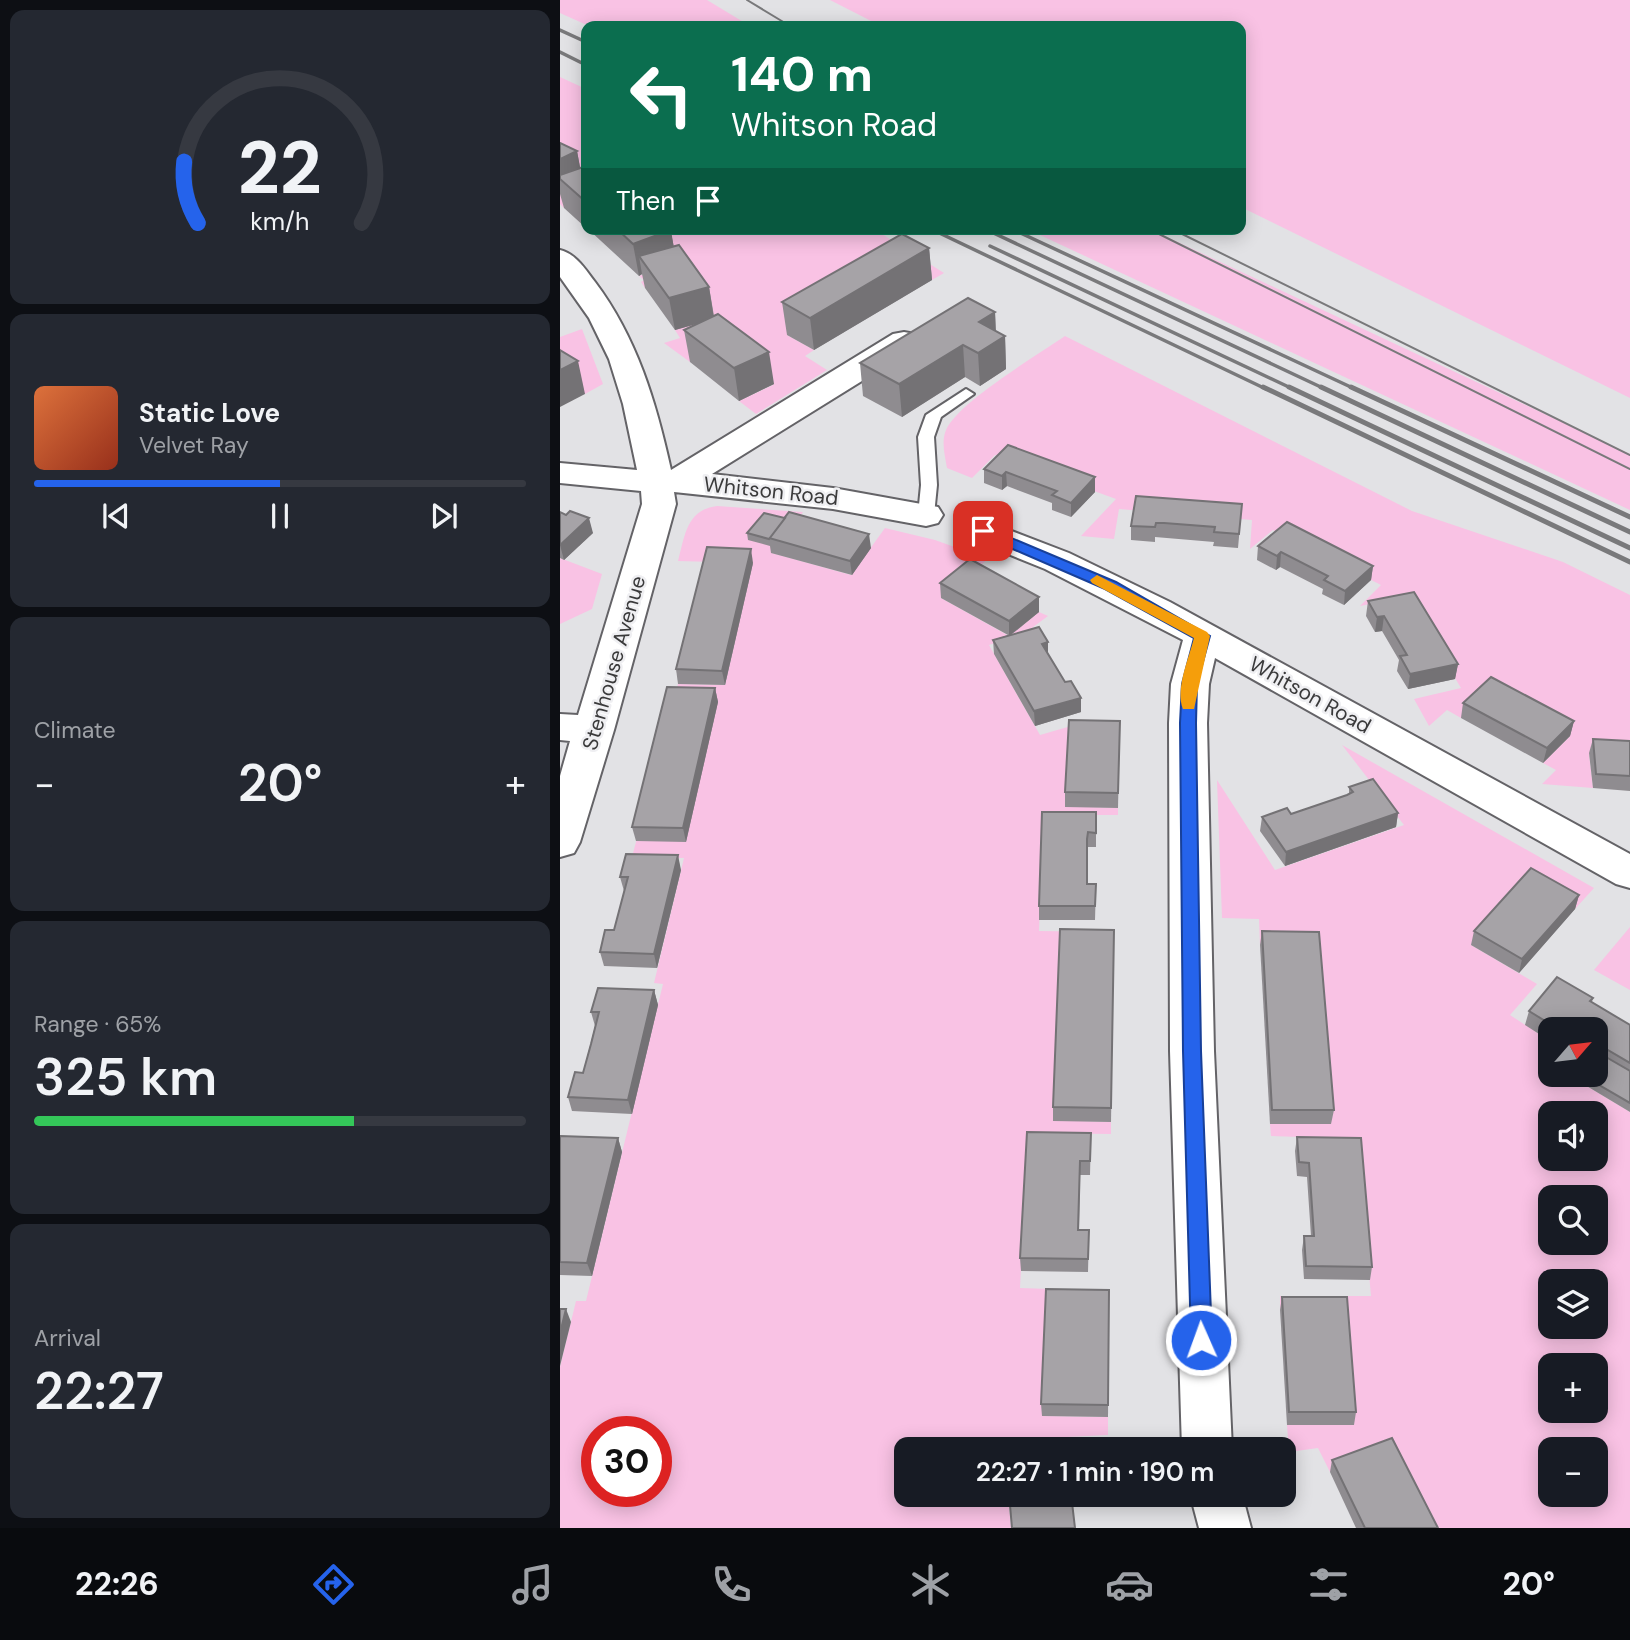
<!DOCTYPE html>
<meta charset="utf-8">
<style>
:root{--surface:#171b24;--page:#242831;--text:#f1f3f6;--muted:#9ea1a6;--line:#363941;--accent:#2563eb}
body{margin:0;font-family:"DM Sans",sans-serif;background:var(--page);color:var(--text);height:100vh;display:flex;flex-direction:column;font-size:26px;white-space:nowrap}
*{box-sizing:border-box;margin:0}
p{font-size:23px;color:var(--muted)}
.icon{flex:none;width:38px;height:38px;fill:none;stroke:currentColor;stroke-width:2;stroke-linecap:round;stroke-linejoin:round}
.map{position:relative;flex:1;overflow:hidden}
.details{display:flex;flex-direction:column;gap:10px;padding:10px;background:#0d0f14;width:560px}
.details>*{flex:none}
.top-card{position:absolute;left:21px;top:21px;width:665px;height:214px;border-radius:14px;box-shadow:0 4px 18px #0003;background:#0b6e4f;color:#fff;overflow:hidden}
.needle{width:46px;rotate:62deg}
.fabs{position:absolute;left:978px;top:1017px;display:grid;gap:14px}
.fabs a{display:grid;place-items:center;width:70px;height:70px;border-radius:14px;background:var(--surface);box-shadow:0 4px 18px #0003;font-size:35px}
.speed{position:absolute;left:21px;top:1416px;display:flex;gap:14px;font-size:35px;font-weight:700;text-align:center}
.speed>*{display:grid;place-content:center;width:91px;height:91px;border-radius:50%;background:var(--surface);box-shadow:0 4px 18px #0003;line-height:1}
.speed .limit{border:10px solid #d22;background:#fff;color:#111}
.pin{position:absolute;display:grid;place-items:center;width:60px;height:60px;color:#fff;margin:-30px;border-radius:14px;box-shadow:0 4px 10px #0006}
.me{position:absolute;width:77px;margin:-38px;rotate:358deg;stroke-linejoin:round;filter:drop-shadow(0 0 5px #0008)}
.turn{display:flex;align-items:center;gap:24px;height:147px;padding:0 35px;font-size:32px}
.turn .icon{width:91px;height:91px;stroke-width:2.5}
.turn b{display:block;font-size:49px;line-height:60px}
.then{display:flex;align-items:center;height:66px;padding:0 35px;background:#0003;gap:14px;font-size:26px}
.big{font-size:52px;font-weight:600;line-height:1.1}
.details .widget{flex:1;display:flex;flex-direction:column;justify-content:center;gap:10px;min-width:0;padding:0 24px;border-radius:14px;background:var(--page)}
.details .dial{align-items:center;gap:0}
.dial svg{height:182px;overflow:visible;fill:none;stroke:var(--line);stroke-width:7;stroke-linecap:round;text-anchor:middle}
.dial text{fill:var(--text);stroke:none}
.song{display:flex;align-items:center;gap:21px}
.cover{width:84px;height:84px;border-radius:10px;background:linear-gradient(135deg,hsl(20 70% 55%),hsl(10 70% 35%))}
.played{height:7px;border-radius:4px;background:linear-gradient(90deg,var(--accent) 50%,var(--line) 50%)}
.keys{display:flex;justify-content:space-around;direction:ltr}
.heat{display:flex;justify-content:space-between;align-items:center;font-size:38px;direction:ltr}
.charge{height:10px;border-radius:5px;background:linear-gradient(90deg,#34c759 65%,var(--line) 0)}
.trip{position:absolute;left:334px;top:1437px;width:402px;height:70px;border-radius:14px;background:var(--surface);box-shadow:0 4px 18px #0003;font-weight:600;line-height:70px;text-align:center}
.dock{display:flex;height:112px;justify-content:space-around;align-items:center;background:#090b0e;color:var(--muted)}
.dock .icon{width:49px;height:49px}
.dock .on{color:var(--accent)}
.dock b{font-size:32px;color:var(--text)}
main{display:flex;flex:1;min-height:0}
.map>svg:first-child{display:block}
</style>
<main>
<section class="details">
<div class="widget dial"><svg viewBox="0 0 100 80">
<path d="M14 69A42 42 0 1 1 86 69"/>
<path d="M14 69A42 42 0 0 1 8 42" stroke="#2563eb"/>
<text x="50" y="56" font-size="32" font-weight="700">22</text>
<text x="50" y="72" font-size="11">km/h</text>
</svg></div>
<div class="widget">
<div class="song"><i class="cover"></i><div><b>Static Love</b><p>Velvet Ray</p></div></div>
<div class="played"></div>
<div class="keys"><svg class="icon" aria-label="previous" viewBox="0 0 24 24"><path d="M18 5L8 12l10 7zM5 5v14"/></svg><svg class="icon" aria-label="pause" viewBox="0 0 24 24"><path d="M8 5v14M16 5v14"/></svg><svg class="icon" aria-label="next" viewBox="0 0 24 24"><path d="M6 5l10 7-10 7zM19 5v14"/></svg></div>
</div>
<div class="widget"><p>Climate</p>
<div class="heat"><a>−</a><b class="big">20°</b><a>+</a></div>
</div>
<div class="widget"><p>Range · 65%</p><b class="big">325 km</b><div class="charge"></div></div>
<div class="widget"><p>Arrival</p><b class="big">22:27</b></div>
</section>
<div class="map">
<svg width="1070" height="1528" viewBox="0 0 1070 1528">
<rect width="100%" height="100%" fill="#e2e2e5"/>
<g fill="#f9c2e4" fill-rule="evenodd">
<path d="M0 0H147L190 26H29L0 13Z"/>
<path d="M270 0H1070V398L681 207V26H321Z"/>
<path d="M0 77 26 89V200L4 208 0 204Z"/>
<path d="M79 229H314L384 273 372 280 345 266 227 335 254 350 245 356 267 370 196 414 179 401 213 385 130 362 104 343 120 338 115 330 125 278 85 288 81 282 84 280 79 276 116 261Z"/>
<path d="M467 229H590L1070 454V510Z"/>
<path d="M22 329 43 384 25 394 0 377V337Z"/>
<path d="M505 336 852 511 1003 562 1070 595V756L1029 754 1033 788 982 784 996 770 983 763 1010 736 901 718 887 710 869 726 854 699 901 688 846 597 800 606 821 585 713 530 690 549 692 520 559 509 554 539 521 536 556 499 435 455 412 478 387 468C385 456 381 442 386 430 398 402 478 355 505 336Z"/>
<path d="M157 506 243 512 212 553 291 575 325 528 375 540 428 559 381 598 449 636 479 612 488 616 465 633 429 645 480 735 518 724H560V736L506 806 558 808V815H483L479 931 554 932V944L493 1120 551 1122V1134L468 1133 460 1288 550 1291 549 1303H487L482 1416 548 1417V1435L444 1440V1449H346V1494L448 1495 451 1528H0V1367L16 1301H26L103 984 94 983 124 858 72 857 118 684 165 685 192 563 118 561C125 536 126 510 157 506ZM37 1432H96V1491H37Z"/>
<path d="M0 558 42 574 32 609 0 624Z"/>
<path d="M782 745 1034 888 1015 909 967 883 911 945 977 984 950 1015 990 1041V1074L1026 1075 1020 1082 1070 1112V1528H868L830 1450 770 1472 758 1448 729 1452 727 1425H793L785 1310H720V1296H811L797 1139 711 1136 710 1124H771L756 946 700 945 699 919 662 918 657 780 715 870 844 825ZM990 1113H1036V1158H990ZM990 1197H1036V1242H990ZM990 1281H1036V1326H990ZM990 1365H1036V1410H990ZM990 1449H1036V1494H990Z"/>
<path d="M1070 927V990L1034 970Z"/>
</g>
<g fill="none" stroke-linecap="round" stroke-linejoin="round">
<g stroke="#646367" stroke-width="4">
<path id="service" d="M406 389 414 394 381 417 374 437 377 485 374 515 372 519H360L358 515 361 485 358 437 366 415Z"/>
</g>
<g stroke="#646367" stroke-width="4">
<g id="minor">
<path d="M0 250C16 254 25 269 35 282 77 338 96 402 111 470L333 334 344 332 355 334 359 341 355 348 152 474 273 488 378 507 383 515 378 523 366 526 273 509 114 492 116 504 54 730 20 842 14 853 0 857V776L10 741 0 740V714L18 715 82 504 81 491 0 483V463L77 470 63 404 49 359 29 318 0 277Z"/>
<path d="M423 520 509 553 610 602 1070 854V888L1056 884 655 658 649 684 647 723 654 1051 672 1449H622L610 1051 609 723 611 684 623 640 485 569 411 539 406 531 411 523Z"/>
<path d="M630 1494H682L691 1528H639Z"/>
</g>
</g>
<use href="#service" fill="#fff" fill-rule="evenodd"/>
<use href="#minor" fill="#fff" fill-rule="evenodd"/>
<g stroke="#79797b" stroke-width="2">
<path d="M187 0 230 26"/>
<path d="M589 229 1070 469"/>
<path d="M612 229 1070 455"/>
</g>
<g stroke="#79797b" stroke-width="3.5">
<path d="M0 30 26 42"/>
<path d="M0 52 26 65"/>
<path d="M371 229 706 389"/>
<path d="M425 229 765 389"/>
<path d="M452 229 795 389"/>
<path d="M430 246 733 389"/>
</g>
<g stroke="#79797b" stroke-width="5">
<path d="M703 387 1070 562"/>
<path d="M729 387 1070 548"/>
<path d="M761 387 1070 532"/>
<path d="M791 387 1070 517"/>
</g>
</g>
<g fill="#8f8c90">
<path d="M0 143 17 151 20 168 26 166V228L4 208 0 194Z"/>
<path d="M28 229H110L114 247 149 287 154 316 214 384 179 401 130 362 124 330 136 324 115 330 85 288 82 274 79 276Z"/>
<path d="M369 248 372 280 254 350 227 335 222 302Z"/>
<path d="M435 312 436 331 445 336 446 369 420 386 405 377 342 417 303 396 300 363Z"/>
<path d="M448 445 535 492 511 517 492 510V503L447 486 442 490 424 483V469Z"/>
<path d="M682 504 678 548 653 546 654 542 595 537V542L571 540V526Z"/>
<path d="M0 512 33 533 4 560 0 558Z"/>
<path d="M225 518 311 548 292 575 211 553 210 546 188 540 187 533Z"/>
<path d="M698 546 813 566 811 580 784 605 762 594 763 589 720 567 716 570 697 560Z"/>
<path d="M193 563 165 685 118 684 116 669Z"/>
<path d="M380 583 479 597V612L451 635 488 642V655L521 712 475 726 434 654 433 640 448 635 381 598Z"/>
<path d="M808 601 898 664 895 679 848 689 837 671 839 660 822 631 815 632 806 616Z"/>
<path d="M155 688 158 702 126 842 76 841 72 827Z"/>
<path d="M903 703 1014 721 1010 736 983 763 901 718Z"/>
<path d="M560 721 558 808 505 807V792Z"/>
<path d="M1033 739 1070 741V791L1033 788 1029 753Z"/>
<path d="M789 787 838 813 836 827 725 866 700 831 702 817 731 814 789 794Z"/>
<path d="M536 812V847H528V884H536L535 920H479V906Z"/>
<path d="M121 870 97 968 44 966 40 952 54 930 64 891 60 877Z"/>
<path d="M1019 895 1015 909 959 973 911 945 914 931Z"/>
<path d="M554 930 551 1122 493 1121V1107Z"/>
<path d="M702 931 774 1110 771 1124H710L700 945Z"/>
<path d="M94 990 98 1005 72 1114 12 1111 8 1097 23 1073 35 1026 31 1012Z"/>
<path d="M1033 998 1032 1002 1070 1025V1112L1020 1082 1022 1074H1036V1029H990V1041L965 1025 969 1011Z"/>
<path d="M531 1133 530 1175H520L519 1230H529L528 1272 461 1271 460 1258Z"/>
<path d="M0 1136 58 1138 62 1152 32 1276 0 1275Z"/>
<path d="M737 1137 812 1267 810 1280 744 1279 742 1250 744 1236H751L747 1177 737 1176 735 1151Z"/>
<path d="M549 1290 548 1417 482 1416 481 1404Z"/>
<path d="M722 1297 796 1412 794 1425H727L720 1310Z"/>
<path d="M772 1460 878 1528H796L770 1472Z"/>
</g>
<g fill="#747275">
<path d="M17 151 23 183 0 179V159Z"/>
<path d="M111 230 116 262 79 256 82 274 79 276 73 244Z"/>
<path d="M369 248 372 280 254 350 250 318Z"/>
<path d="M149 287 154 319 115 330 109 298Z"/>
<path d="M435 312 436 342 445 336 446 369 420 386 418 353 419 322Z"/>
<path d="M403 345 405 377 342 417 339 384Z"/>
<path d="M209 352 214 384 179 401 174 368Z"/>
<path d="M18 361 25 394 0 407V370Z"/>
<path d="M446 472 447 486 442 490V476Z"/>
<path d="M535 477V492L511 517V503Z"/>
<path d="M29 518 33 533 4 560 0 545Z"/>
<path d="M309 534 311 548 292 575 290 561Z"/>
<path d="M191 549 193 563 165 685 162 671Z"/>
<path d="M721 552 720 567 716 570 717 556Z"/>
<path d="M813 566 811 580 784 605 785 591Z"/>
<path d="M479 597V612L449 636V621Z"/>
<path d="M824 616 822 631 815 632 817 617Z"/>
<path d="M488 642V657L482 644Z"/>
<path d="M898 664 895 679 848 689 850 674Z"/>
<path d="M155 688 158 702 126 842 123 828Z"/>
<path d="M521 698V712L475 726 474 711Z"/>
<path d="M1014 721 1010 736 983 763 987 748Z"/>
<path d="M838 813 836 827 725 866 726 852Z"/>
<path d="M118 855 121 870 97 968 94 954Z"/>
<path d="M1019 895 1015 909 959 973 962 959Z"/>
<path d="M94 990 98 1005 72 1114 68 1100Z"/>
<path d="M58 1138 62 1152 32 1276 27 1263Z"/>
<path d="M6 1309 11 1322 0 1366V1333Z"/>
</g>
<g fill="#a6a3a7" stroke="#747275" stroke-width="2">
<path d="M0 143 17 151 0 159Z"/>
<path d="M26 166V202L0 179V175Z"/>
<path d="M57 229H110L111 230 73 244Z"/>
<path d="M342 234 369 248 250 318 222 302Z"/>
<path d="M119 245 149 287 109 298 79 256Z"/>
<path d="M408 298 435 312 419 322 445 336 418 353 403 345 339 384 300 363Z"/>
<path d="M158 314 209 352 174 368 124 330Z"/>
<path d="M0 350 18 361 0 370Z"/>
<path d="M448 445 535 477 511 503 492 495 497 491 446 472 442 476 424 469Z"/>
<path d="M576 496 682 504 679 534 654 532 655 527 604 523H596L595 527 571 526Z"/>
<path d="M10 511 29 518 0 545V512L6 515Z"/>
<path d="M229 512 309 534 290 561 209 538Z"/>
<path d="M204 513 225 518 209 539 187 533Z"/>
<path d="M727 522 813 566 785 591 764 580 768 576 721 552 717 556 698 546Z"/>
<path d="M147 547 191 549 162 671 116 669Z"/>
<path d="M410 559 479 597 449 621 380 583Z"/>
<path d="M854 592 898 664 850 674 840 656 847 655 824 616 817 617 808 601Z"/>
<path d="M479 627 488 642 482 644 505 682 511 681 521 698 474 711 433 640Z"/>
<path d="M931 677 1014 721 987 748 903 703Z"/>
<path d="M107 687 155 688 123 828 72 827Z"/>
<path d="M509 720 560 721 558 793 505 792Z"/>
<path d="M1033 739 1070 741V776L1036 774Z"/>
<path d="M813 779 838 813 726 852 702 817 727 808 731 814 787 795 793 792 789 787Z"/>
<path d="M482 812H536V833L528 832 527 839V884H536L535 906H479Z"/>
<path d="M66 854 118 855 94 954 40 952 45 930H54L68 877H60Z"/>
<path d="M971 868 1019 895 962 959 914 931Z"/>
<path d="M500 929 554 930 551 1108 493 1107Z"/>
<path d="M702 931 759 932 774 1110H712Z"/>
<path d="M997 977 1033 998 1030 1001 1070 1025V1063L1036 1043V1029H1013L1003 1023 998 1029 969 1011Z"/>
<path d="M38 988 94 990 68 1100 8 1097 15 1072 23 1073 31 1044 39 1012H31Z"/>
<path d="M1039 1053 1070 1071V1103L1022 1075 1036 1074V1057Z"/>
<path d="M467 1132 531 1133 530 1161H520L518 1230H529L528 1259 460 1258Z"/>
<path d="M0 1136 58 1138 27 1263 0 1262Z"/>
<path d="M737 1137 801 1138 812 1267 746 1266 744 1236H754L749 1163 739 1162Z"/>
<path d="M486 1289 549 1290 548 1405 481 1404Z"/>
<path d="M722 1297H787L796 1412H729Z"/>
<path d="M0 1309H6L0 1333Z"/>
<path d="M832 1438 878 1528H805L772 1460Z"/>
<path d="M515 1444V1449H471Z"/>
<path d="M449 1494H511L515 1528H452Z"/>
</g>
<path fill="#2563eb" stroke="#184099" stroke-width="2" d="M423 526 556 582 650 636 637 684 636 723 641 1051 652 1340 649 1347 641 1350 634 1347 631 1340 623 1051 620 723 622 684 634 638 545 589 418 534V528Z"/>
<path fill="#f59e0b" d="M537 575 647 632 650 636 634 709H623C615 689 629 658 634 638L532 583 530 580Z"/>
<g text-anchor="middle" stroke-width="5" stroke-linejoin="round" paint-order="stroke">
<g font-size="21" fill="#3a3a3b" stroke="#efeff2">
<text transform="translate(211 491) rotate(6)" y="7">Whitson Road</text>
<text transform="translate(54 663) rotate(-74)" y="7">Stenhouse Avenue</text>
<text transform="translate(750 695) rotate(29)" y="7">Whitson Road</text>
</g>
</g>
</svg>
<div class="fabs">
<a><svg class="needle" viewBox="-14 -14 28 28"><path d="M0-13l5 13h-10z" fill="#e53935"/><path d="M0 13l5-13h-10z" fill="#9ea1a6"/></svg></a>
<a><svg class="icon" aria-label="sound" viewBox="0 0 24 24"><path d="M4 9h4l5-4v14l-5-4H4zM17 9q2 3 0 6"/></svg></a>
<a><svg class="icon" aria-label="search" viewBox="0 0 24 24"><circle cx="10" cy="10" r="6"/><path d="M15 15l6 6"/></svg></a>
<a><svg class="icon" aria-label="layers" viewBox="0 0 24 24"><path d="M12 4l9 5-9 5-9-5zM3 14l9 5 9-5"/></svg></a>
<a>+</a>
<a>−</a>
</div>
<div class="speed"><div class="limit">30</div></div>
<div class="pin" style="left:423px;top:531px;background:#d93025"><svg class="icon" aria-label="arrive" viewBox="0 0 24 24"><path d="M6 21V4h12l-3 4 3 4H6"/></svg></div>
<svg class="me" style="left:641px;top:1340px" viewBox="-20 -20 40 40"><circle r="17" fill="#2563eb" stroke="#fff" stroke-width="3"/><path d="M0-11L8 9 0 5-8 9z" fill="#fff"/></svg>
<div class="trip">22:27 · 1 min · 190 m</div>
<div class="top-card">
<div class="turn"><svg class="icon" aria-label="left" viewBox="0 0 24 24"><path d="M17 20v-9H6M10 6l-5 5 5 5"/></svg><div><b>140 m</b>Whitson Road</div></div>
<div class="then">Then<svg class="icon" aria-label="arrive" viewBox="0 0 24 24"><path d="M6 21V4h12l-3 4 3 4H6"/></svg></div>
</div>
</div>
</main>
<nav class="dock">
<b>22:26</b>
<svg class="icon on" aria-label="directions" viewBox="0 0 24 24"><path d="M12 3l9 9-9 9-9-9zM9 14v-3h6M13 9l2 2-2 2"/></svg>
<svg class="icon" aria-label="music" viewBox="0 0 24 24"><path d="M9 18V5l10-2v13"/><circle cx="6" cy="18" r="3"/><circle cx="16" cy="16" r="3"/></svg>
<svg class="icon" aria-label="phone" viewBox="0 0 24 24"><path d="M5 4h4l2 5-3 2q2 4 5 5l2-3 5 2v4C11 20 4 13 5 4z"/></svg>
<svg class="icon" aria-label="climate" viewBox="0 0 24 24"><path d="M12 3v18M4 7l16 10M4 17L20 7"/></svg>
<svg class="icon" aria-label="car" viewBox="0 0 24 24"><path d="M5 17H2v-5l4-1 3-4h7l3 4 3 1v5h-3M9 17h6M6 11h13"/><circle cx="7" cy="17" r="2"/><circle cx="17" cy="17" r="2"/></svg>
<svg class="icon" aria-label="filters" viewBox="0 0 24 24"><path d="M4 7h16M4 17h16"/><circle cx="9" cy="7" r="2"/><circle cx="15" cy="17" r="2"/></svg>
<b>20°</b>
</nav>
